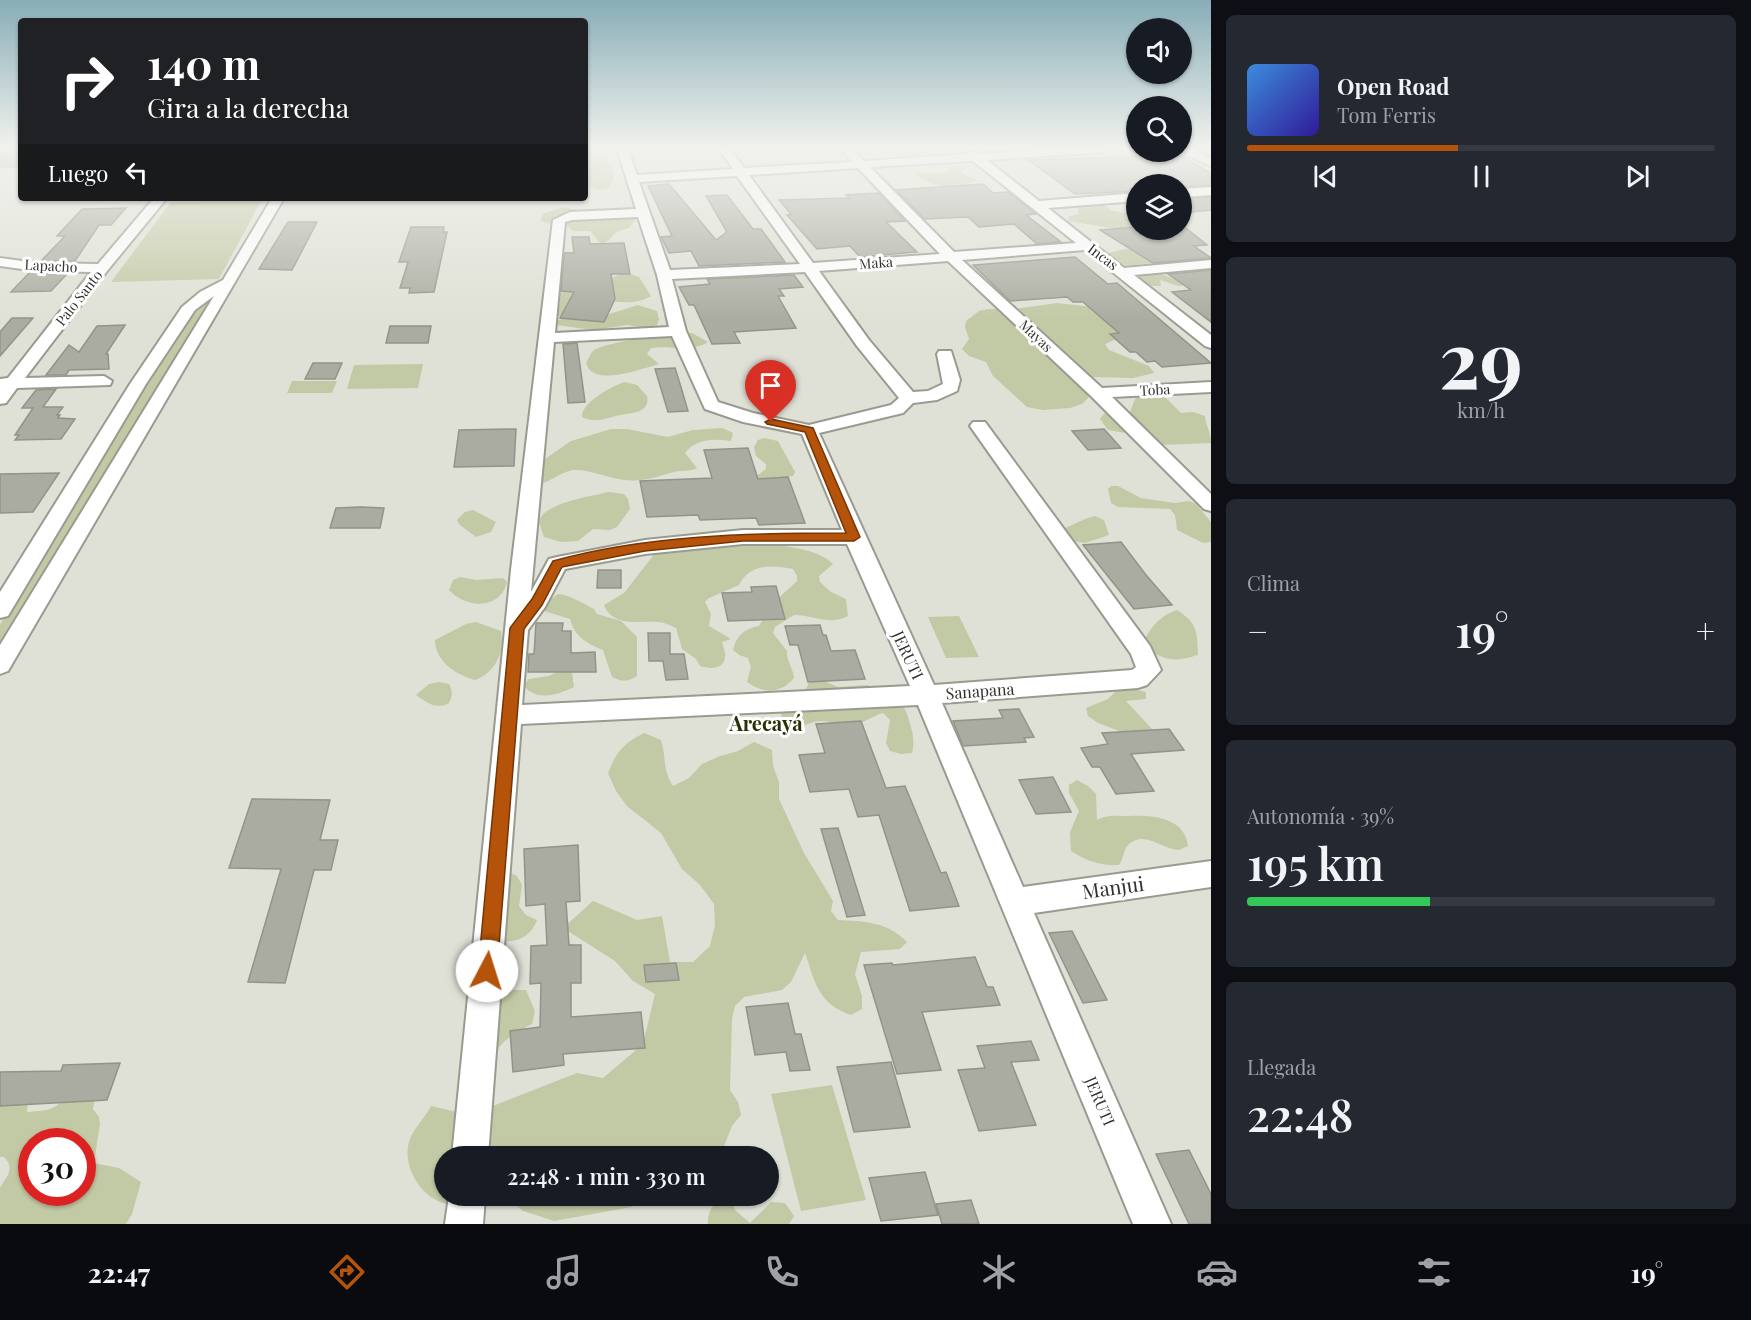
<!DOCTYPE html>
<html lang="es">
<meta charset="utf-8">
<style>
:root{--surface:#171b24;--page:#242831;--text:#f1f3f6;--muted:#9ea1a6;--line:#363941;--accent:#b45309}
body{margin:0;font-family:"Playfair Display",serif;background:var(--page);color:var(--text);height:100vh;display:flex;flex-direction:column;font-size:22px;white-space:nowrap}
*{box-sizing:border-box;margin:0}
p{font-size:20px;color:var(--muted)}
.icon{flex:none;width:33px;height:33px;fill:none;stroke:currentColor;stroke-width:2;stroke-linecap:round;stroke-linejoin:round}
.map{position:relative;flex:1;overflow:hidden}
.sheet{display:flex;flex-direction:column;gap:15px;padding:15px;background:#0d0f14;width:540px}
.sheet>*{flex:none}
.hud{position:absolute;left:18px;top:18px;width:570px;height:183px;border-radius:6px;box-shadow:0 2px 4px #0004;background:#202124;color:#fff;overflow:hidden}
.tools{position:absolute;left:1126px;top:18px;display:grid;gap:12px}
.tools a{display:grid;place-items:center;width:66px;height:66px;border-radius:50%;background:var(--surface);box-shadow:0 2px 4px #0004;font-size:30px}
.speed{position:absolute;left:18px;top:1128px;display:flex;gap:12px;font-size:30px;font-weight:700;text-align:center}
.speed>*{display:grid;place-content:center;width:78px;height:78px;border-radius:50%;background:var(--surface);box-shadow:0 2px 4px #0004;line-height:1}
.speed .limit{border:9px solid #d22;background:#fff;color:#111}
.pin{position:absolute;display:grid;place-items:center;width:51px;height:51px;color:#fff;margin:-62px -26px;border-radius:50% 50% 50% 0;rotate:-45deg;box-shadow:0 0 6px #0007}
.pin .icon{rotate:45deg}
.me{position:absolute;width:66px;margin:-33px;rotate:5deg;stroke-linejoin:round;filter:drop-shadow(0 0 4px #0008)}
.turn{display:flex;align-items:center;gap:21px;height:126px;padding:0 30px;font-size:27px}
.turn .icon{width:78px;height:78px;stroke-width:2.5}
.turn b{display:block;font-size:42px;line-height:51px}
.then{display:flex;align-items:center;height:57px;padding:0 30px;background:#0003;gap:12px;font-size:22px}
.big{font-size:45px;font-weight:600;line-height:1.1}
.sheet .widget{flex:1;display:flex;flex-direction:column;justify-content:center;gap:9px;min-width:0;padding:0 21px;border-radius:9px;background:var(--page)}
.sheet .dial{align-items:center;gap:0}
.dial b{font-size:78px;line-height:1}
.song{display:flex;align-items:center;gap:18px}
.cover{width:72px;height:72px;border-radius:9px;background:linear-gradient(135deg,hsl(210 70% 55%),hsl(250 70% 35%))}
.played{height:6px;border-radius:3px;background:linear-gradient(90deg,var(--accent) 45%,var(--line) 45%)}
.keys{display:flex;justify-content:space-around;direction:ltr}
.heat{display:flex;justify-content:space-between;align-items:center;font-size:33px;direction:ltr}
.charge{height:9px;border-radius:4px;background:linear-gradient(90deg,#34c759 39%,var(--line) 0)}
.trip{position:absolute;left:434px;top:1146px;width:345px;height:60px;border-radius:30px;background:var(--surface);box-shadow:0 2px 4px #0004;font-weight:600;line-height:60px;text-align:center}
.menu{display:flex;height:96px;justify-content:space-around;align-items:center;background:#090b0e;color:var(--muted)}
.menu .icon{width:42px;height:42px}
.menu .active{color:var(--accent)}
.menu b{font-size:27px;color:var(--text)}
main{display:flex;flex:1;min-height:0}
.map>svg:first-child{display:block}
</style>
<main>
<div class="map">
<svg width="1211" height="1224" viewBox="0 0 1211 1224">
<rect width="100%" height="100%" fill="#dfe1d6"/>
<g fill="#c2c9a5" fill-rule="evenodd">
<path d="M585 149C603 149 609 159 615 175L609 188 600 190 585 185Z"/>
<path d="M871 149H926L925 153C906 160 890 158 871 149Z"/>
<path d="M1107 149H1137V152H1175L1134 157 1108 154Z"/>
<path d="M951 166 967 168 961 170 963 174 977 180 965 184 968 189C947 189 929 186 913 172L932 174 947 172Z"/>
<path d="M261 201 219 279 111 282 171 202Z"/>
<path d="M1101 203 1111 210 1126 214 1137 222V230L1158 232 1121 230 1069 221 1068 217 1078 214V205Z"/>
<path d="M563 207 576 210 575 214 616 211 628 207 638 208 634 222 629 228 616 232 609 240 601 244 590 231H573L564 223 553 224 540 221 543 214Z"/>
<path d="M1125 249H1131L1167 261 1128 266 1121 265 1105 254Z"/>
<path d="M630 274 639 277 651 296C628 309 611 297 589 302 573 305 568 311 555 319L553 294 584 288 619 275Z"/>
<path d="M1162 274 1187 285 1178 286 1160 280 1161 286C1152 286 1143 286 1137 280L1141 275Z"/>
<path d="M214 296 0 660V625L147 381 192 310Z"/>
<path d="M1057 303 1093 307 1117 316 1121 337 1105 344 1109 350 1149 366 1154 373 1133 378 1093 377 1088 398 1082 404 1070 408 1043 410 1027 407 993 376 986 362 969 356 962 349 969 339 965 327 966 321 979 311 988 309H1014Z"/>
<path d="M638 305 657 311 659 319 657 325 646 328 627 325 594 330 556 325 553 322 562 319 606 315Z"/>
<path d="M680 332 692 333 708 342C691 353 670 345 651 348L647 354 659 364C640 369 593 388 586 363 588 360 590 354 593 351 603 342 663 336 680 332Z"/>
<path d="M423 364 418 388 347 389 354 365Z"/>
<path d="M292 381H337L332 393H287Z"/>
<path d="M625 382 637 385 647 396C651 413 631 413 620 415 606 418 596 424 582 417 581 403 613 385 625 382Z"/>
<path d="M1153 393 1166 398 1181 413 1193 412 1205 416C1206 426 1211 433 1211 443L1160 445 1132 431 1126 433 1108 430 1100 419C1107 407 1117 412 1130 412L1135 399 1142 394Z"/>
<path d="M722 428 733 433 731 441C714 439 697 438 685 453L697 468C690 472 682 470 674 472 657 477 643 482 624 480 607 478 590 469 573 470 559 472 549 485 534 484L528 471 571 441 611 429H627L668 437 693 430Z"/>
<path d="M764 438 778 441 795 472 793 476 748 483 766 469V464L756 456 754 447 758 440Z"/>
<path d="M1111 486H1118L1141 498 1175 503 1189 501 1196 504 1211 522V542L1203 543 1177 530 1175 515 1170 509 1118 507 1111 503 1108 489Z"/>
<path d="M609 492 624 494 628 499 630 509 617 527 610 530 593 529 578 541 561 542 544 537 539 522C542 503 592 496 609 492Z"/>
<path d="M473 510 496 522 491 532 476 537 460 525 457 520 465 512Z"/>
<path d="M1095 516 1104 520 1109 535 1085 543 1067 540 1060 530C1072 526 1084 518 1095 516Z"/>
<path d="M748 540C772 546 817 546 833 564L819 576 820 582 831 592 846 599 848 616C829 626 814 615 794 615L775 627 773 633 787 651C786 660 793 668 794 678 781 694 763 694 747 682L751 667 748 658 739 655 733 650C736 636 745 628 759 626L773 603 797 581V576L793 569C771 565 750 563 739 585L709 598 705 602 711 614 709 626 731 639 722 642C723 647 726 652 725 657 724 670 709 669 700 666L696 659 682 649 676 628C670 625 663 622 657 622 639 621 612 627 604 605L624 593 656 552C667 548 678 552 690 551 709 550 729 545 748 540Z"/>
<path d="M460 577 476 580 503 578 507 582C500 611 465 608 449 590L453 580Z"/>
<path d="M558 594C568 594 584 604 594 609L597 614 621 621 637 637V676C628 682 622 682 612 677L603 650C586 643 575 637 570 619L544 611 542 605Z"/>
<path d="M1177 610C1198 624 1197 631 1198 655 1171 663 1166 660 1143 647 1146 630 1161 615 1177 610Z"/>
<path d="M959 616 979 657 946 658 928 617Z"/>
<path d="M476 622 501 631C505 652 495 673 475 680 456 675 435 661 435 640L466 624Z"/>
<path d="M565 668 572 673 574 687C557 695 537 702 523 685L529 679 549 676Z"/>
<path d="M819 679 838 687 868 685 874 700 901 701C908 714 917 739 912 753L901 754 890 751 886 743 890 720 883 713C872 716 864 723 853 726 842 728 830 720 820 721 804 722 787 740 781 714 794 699 803 699 810 680Z"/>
<path d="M439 682 449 684C453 692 453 697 448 704 434 709 428 703 416 695L429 684Z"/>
<path d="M1125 687 1146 692V699L1126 701 1152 729 1156 737 1131 738 1122 732 1098 723 1088 716 1086 708 1108 699 1117 690Z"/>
<path d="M644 733 661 740C667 760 662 768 673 786L689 778 702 764 720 756 738 751 754 742 772 750 773 766 779 782V799L804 853 833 901 831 911 838 920C864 921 888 922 907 942L900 949 861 952 855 974 862 996V1009L851 1015C818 1004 815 982 805 953L791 982 782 990 744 997 735 1006 732 1019 730 1090 738 1102 741 1115 732 1126 720 1156H444V1196H485C475 1198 463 1204 453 1204 426 1205 404 1171 408 1147 410 1131 424 1120 431 1106L470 1115 577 1073 603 1078 643 1044 655 994 633 981 615 961 563 928 593 901 637 920 662 916 670 962H693L710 946 715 925 714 904 700 885 682 869 661 833 627 806 616 791 608 773C616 752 624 743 644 733Z"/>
<path d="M1077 780 1088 786 1096 794 1097 820C1108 814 1116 816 1129 816 1151 815 1185 817 1188 846 1185 847 1182 849 1179 850 1163 850 1145 830 1129 844 1123 850 1124 858 1119 865 1101 866 1086 861 1071 851L1070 832 1079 811 1069 793V785Z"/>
<path d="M508 872 517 876 522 885 519 906 526 915 537 920C531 937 517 943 500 941Z"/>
<path d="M512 990H526L535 1011 532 1024C503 1039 500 1043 485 1071L490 1001 501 993Z"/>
<path d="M832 1085 866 1200 801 1211 771 1094Z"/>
<path d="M97 1087 93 1109 99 1117 100 1124 94 1163 119 1168 141 1182 132 1214 126 1224H0C0 1215 0 1197 0 1188 6 1177 16 1169 4 1157H0V1095L28 1098 27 1112C51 1110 54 1111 70 1092ZM32 1142H82V1192H32Z"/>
<path d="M505 1196H655L631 1207 554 1221 523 1211Z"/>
<path d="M724 1196H730L735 1210 750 1223 771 1202 785 1203 794 1216 789 1224H708C707 1211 714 1203 724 1196Z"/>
</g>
<g fill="#aaaca1" stroke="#919489" stroke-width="1.5">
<rect x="0" y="149" width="21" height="18"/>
<path d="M1179 155 1211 173V185L1182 187V181L1137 184V191L1075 194 1028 160Z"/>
<path d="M669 184 716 240 727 232 706 196 727 195 753 229H761L785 262 699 266 691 251 669 253 661 237 672 236 648 186Z"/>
<path d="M983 184 993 193 1008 192 1036 214 1026 215 1061 242 1037 244 1014 224 979 227 968 217 925 219 896 190Z"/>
<path d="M879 193 905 221 886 222 917 252 860 257 850 246 817 249 787 215 791 214 779 200 849 198 846 195Z"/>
<path d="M1211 197V210L1182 213V199Z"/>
<path d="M126 208 111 225H99L75 261H41L65 236H57L82 209Z"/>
<path d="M288 222H317L292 270 259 269Z"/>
<path d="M1182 225 1207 245 1194 246 1211 258 1153 263 1100 230 1137 227V230H1182Z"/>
<path d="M411 227H444L443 232H447L434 292 409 293 410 288H400L408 262H399Z"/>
<path d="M572 237H589L590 244 624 243 630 274H611L615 299 604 322 560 318 574 292 561 291 564 253H574Z"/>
<path d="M1075 257 1108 284 1117 283 1211 363 1162 367 1155 361 1147 362 1136 352H1130L1110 334 1119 333 1083 302H1073L1067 297 1010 301 973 265Z"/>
<path d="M1211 270V322L1172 292 1191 290 1168 274Z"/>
<path d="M30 272 37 273 67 274 51 291 11 292Z"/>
<path d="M794 275 803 287 779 289 784 296H778L796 328 734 332 740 343 712 344 694 305H689L679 287 710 284 707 279Z"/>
<path d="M12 318H33L0 356V332Z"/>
<path d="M125 325 106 354H108L109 369 69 370 66 375H46L69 345 79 352 97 326Z"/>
<path d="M390 326H431L428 343H386Z"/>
<path d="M577 343 585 402 568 403 563 344Z"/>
<path d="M313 363H342L335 379H305Z"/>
<path d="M675 368 681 387 688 411 668 412 655 369Z"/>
<path d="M56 389 43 407H63L57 415H60L58 418 75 419 61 439 15 440 19 435H15L33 408H22L36 390Z"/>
<path d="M516 429 514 466 454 467 459 430Z"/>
<path d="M1104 429 1121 448 1088 450 1072 431Z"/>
<path d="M748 448 758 479 788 477 805 523 759 525 756 518 700 520 698 515 647 517 640 481 712 478 704 450Z"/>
<path d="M59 473 33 512 0 513V474Z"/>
<path d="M361 507 384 508 380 528H330L336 508Z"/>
<path d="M1121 542 1146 575 1172 605 1134 609 1083 545Z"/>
<path d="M598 570H621V588H597Z"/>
<path d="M776 586 785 619 728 621 722 593 752 592 751 587Z"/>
<path d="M536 623H563L562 631H571V653L595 652 596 672H528L529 654H534Z"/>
<path d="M820 625 823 635H826L831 651 855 650 865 679 808 682 798 645H790L785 626Z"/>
<path d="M648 633H670V654H684L688 679 666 680 663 661H649Z"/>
<path d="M1019 709 1034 737 1024 738 1026 742 963 746 953 721 1003 718 999 710Z"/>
<path d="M861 721 886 788 905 786 941 873 946 872 959 906 910 911 879 815 858 817 849 789 810 792 799 755 825 753 816 724Z"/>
<path d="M1169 729 1184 750 1131 754 1154 791 1116 794 1100 767H1092L1081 748 1108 744 1102 733Z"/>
<path d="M1053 777 1071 812 1036 814 1019 780Z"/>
<path d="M252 799 330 800 320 840H338L331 870H314L285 983 248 982 281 869 229 868Z"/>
<path d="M838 828 865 915 847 917 821 829Z"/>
<path d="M578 845 580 901 566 902 569 945H581V983H571V1017L641 1012 645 1048 563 1054 564 1065 513 1072 510 1031 540 1027 541 983 530 984 531 946 547 945 545 904 526 906 524 849Z"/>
<path d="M1072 931 1107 1000 1083 1003 1049 933Z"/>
<path d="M975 957 987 987H993L1000 1005 922 1012 941 1070 897 1074 864 965 892 963 893 965Z"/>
<path d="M676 963 679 980 646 982 644 965Z"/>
<path d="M788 1003 795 1034H801L810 1070 790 1071 786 1052 755 1055 746 1007Z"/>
<path d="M1031 1041 1039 1060 1011 1062 1036 1125 979 1131 958 1070 985 1068 977 1046Z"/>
<path d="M891 1062 910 1127 854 1132 837 1067Z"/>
<path d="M120 1063 107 1100 0 1106V1072L61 1071 63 1065Z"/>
<path d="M1189 1150 1211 1194V1224H1189L1156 1154Z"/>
<path d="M925 1172 938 1215 881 1221 869 1178Z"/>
<path d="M971 1200 979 1224H942L936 1204Z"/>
</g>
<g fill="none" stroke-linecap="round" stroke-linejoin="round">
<g stroke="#999b91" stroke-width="4">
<g id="minor">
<path d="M617 149H628L637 175 733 169 719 149H730L744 168 852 162 841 149H853L864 161 967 154 972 151 979 154 1046 149H1109L1104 152 987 160 1039 201 1137 193V201L1048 208 1124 268 1211 260V268L1134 275 1211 335V348L1205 346 1085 250 962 260 1102 388 1211 382V392L1112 397 1211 494V511L1204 509 1092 397 948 261 819 271 869 340 913 392 928 391 943 384 937 354 939 351H951L960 380 957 391 937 400 913 403 903 413 819 433 934 685 1132 670 1136 667 1131 654 970 426 973 422H985L1150 646 1161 670 1147 685 1138 688 942 703 1023 887 1211 861V887L1034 913 1171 1224H1133L918 705 521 724 488 1156H452L511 570 553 220 570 212 636 209ZM973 161 1076 243 954 252 870 167ZM858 168 940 254 813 263 749 175ZM737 176 800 264 670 270 639 182ZM638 217 657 275 669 327 555 333 565 222 572 220ZM805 272 857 346 899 398 891 405 809 425 753 413 718 402 686 331 672 279ZM672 336 705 409 743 422 802 434 842 530H743L645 540 557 557 549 559 531 592 554 342ZM743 544H847L910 686 522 705 528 630 545 607 565 569 645 554Z"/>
<path d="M1182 149H1193L1211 158V166L1180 152Z"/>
<path d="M1211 187V195L1182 197V189Z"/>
<path d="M154 198H167L107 271 25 378 104 376 112 381 110 385 17 388 6 403 0 404V379L8 378 91 272 37 271 0 266V258L37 263 98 264Z"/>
<path d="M272 198H284L8 671 0 674V645L214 296 195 310 146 384 8 616 0 618V592L130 384 182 307 200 292 223 280Z"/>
<path d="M449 1196H485L483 1224H445Z"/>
</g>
</g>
<use href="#minor" fill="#fff" fill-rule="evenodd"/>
</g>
<linearGradient id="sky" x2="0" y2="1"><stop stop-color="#88adb7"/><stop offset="0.46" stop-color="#f1f2ed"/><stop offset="1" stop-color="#f1f2ed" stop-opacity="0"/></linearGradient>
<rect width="1211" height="321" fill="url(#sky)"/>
<path fill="#b45309" stroke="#753606" stroke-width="1.5" d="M771 419 813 428 860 537 854 541H743L645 551 562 567 542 605 524 629 497 971 494 977 487 980 480 977 478 971 510 628 532 599 553 561C647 535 749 533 846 533L805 432 767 424 765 422Z"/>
<g text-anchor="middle" stroke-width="6" stroke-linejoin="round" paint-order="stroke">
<g font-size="14" fill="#30312c" stroke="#fff">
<text transform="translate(1103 257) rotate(37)" y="5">Incas</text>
<text transform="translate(876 263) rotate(-4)" y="5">Maka</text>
<text transform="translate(51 266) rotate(3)" y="5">Lapacho</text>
<text transform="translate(79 298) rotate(-52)" y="5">Palo Santo</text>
<text transform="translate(1036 336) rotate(43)" y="5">Mayas</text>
<text transform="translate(1155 390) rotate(-3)" y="5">Toba</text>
</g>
<g font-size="16" fill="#30312c" stroke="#fff">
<text transform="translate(908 655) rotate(65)" y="6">JERUTI</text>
<text transform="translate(980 691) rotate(-4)" y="6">Sanapana</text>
<text transform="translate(1100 1101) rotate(67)" y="6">JERUTI</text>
</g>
<g font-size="20" font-weight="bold" fill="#2b3007" stroke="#fff">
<text x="766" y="731">Arecayá</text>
</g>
<g font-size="20" fill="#30312c" stroke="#fff">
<text transform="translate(1113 888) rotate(-8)" y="7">Manjui</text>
</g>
</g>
</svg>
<div class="tools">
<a><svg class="icon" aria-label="sound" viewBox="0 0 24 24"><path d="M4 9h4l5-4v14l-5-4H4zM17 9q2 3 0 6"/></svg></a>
<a><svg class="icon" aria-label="search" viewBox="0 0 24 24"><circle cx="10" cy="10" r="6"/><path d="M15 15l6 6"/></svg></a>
<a><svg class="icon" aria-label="layers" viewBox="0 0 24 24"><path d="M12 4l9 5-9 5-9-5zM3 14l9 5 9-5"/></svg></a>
</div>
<div class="speed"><div class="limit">30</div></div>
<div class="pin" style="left:771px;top:422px;background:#d93025"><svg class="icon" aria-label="arrive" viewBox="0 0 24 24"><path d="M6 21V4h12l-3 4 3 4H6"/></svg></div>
<svg class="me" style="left:487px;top:971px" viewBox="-20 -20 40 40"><circle r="19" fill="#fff"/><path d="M0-13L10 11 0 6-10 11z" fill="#b45309"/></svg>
<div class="trip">22:48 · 1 min · 330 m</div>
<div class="hud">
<div class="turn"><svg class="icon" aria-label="right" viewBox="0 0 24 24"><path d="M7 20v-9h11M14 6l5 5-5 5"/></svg><div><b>140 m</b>Gira a la derecha</div></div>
<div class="then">Luego<svg class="icon" aria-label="left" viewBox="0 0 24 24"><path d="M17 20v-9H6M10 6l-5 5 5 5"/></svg></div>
</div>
</div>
<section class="sheet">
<div class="widget">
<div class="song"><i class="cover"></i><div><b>Open Road</b><p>Tom Ferris</p></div></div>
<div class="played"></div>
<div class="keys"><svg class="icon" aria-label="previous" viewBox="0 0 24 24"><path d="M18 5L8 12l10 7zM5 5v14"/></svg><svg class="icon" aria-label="pause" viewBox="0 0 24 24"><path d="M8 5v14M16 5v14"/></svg><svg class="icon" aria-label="next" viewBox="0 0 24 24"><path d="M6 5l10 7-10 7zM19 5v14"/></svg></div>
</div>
<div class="widget dial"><b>29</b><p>km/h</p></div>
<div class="widget"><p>Clima</p>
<div class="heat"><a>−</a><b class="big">19°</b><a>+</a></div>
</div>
<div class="widget"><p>Autonomía · 39%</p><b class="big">195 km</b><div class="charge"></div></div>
<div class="widget"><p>Llegada</p><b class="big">22:48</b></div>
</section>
</main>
<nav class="menu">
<b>22:47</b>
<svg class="icon active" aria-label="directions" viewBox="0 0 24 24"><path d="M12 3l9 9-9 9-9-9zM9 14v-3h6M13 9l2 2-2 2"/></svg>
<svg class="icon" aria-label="music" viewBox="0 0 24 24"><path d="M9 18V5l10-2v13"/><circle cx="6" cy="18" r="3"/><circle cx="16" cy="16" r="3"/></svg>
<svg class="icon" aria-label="phone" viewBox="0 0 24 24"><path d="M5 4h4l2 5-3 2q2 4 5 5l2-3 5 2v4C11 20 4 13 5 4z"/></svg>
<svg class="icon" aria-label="climate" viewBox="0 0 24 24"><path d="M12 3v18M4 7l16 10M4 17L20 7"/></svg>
<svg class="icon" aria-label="car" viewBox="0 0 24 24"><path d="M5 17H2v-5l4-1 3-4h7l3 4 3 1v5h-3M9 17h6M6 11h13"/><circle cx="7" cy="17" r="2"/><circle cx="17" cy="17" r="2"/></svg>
<svg class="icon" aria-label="filters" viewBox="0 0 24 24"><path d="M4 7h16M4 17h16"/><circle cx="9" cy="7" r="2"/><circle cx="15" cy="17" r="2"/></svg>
<b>19°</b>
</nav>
